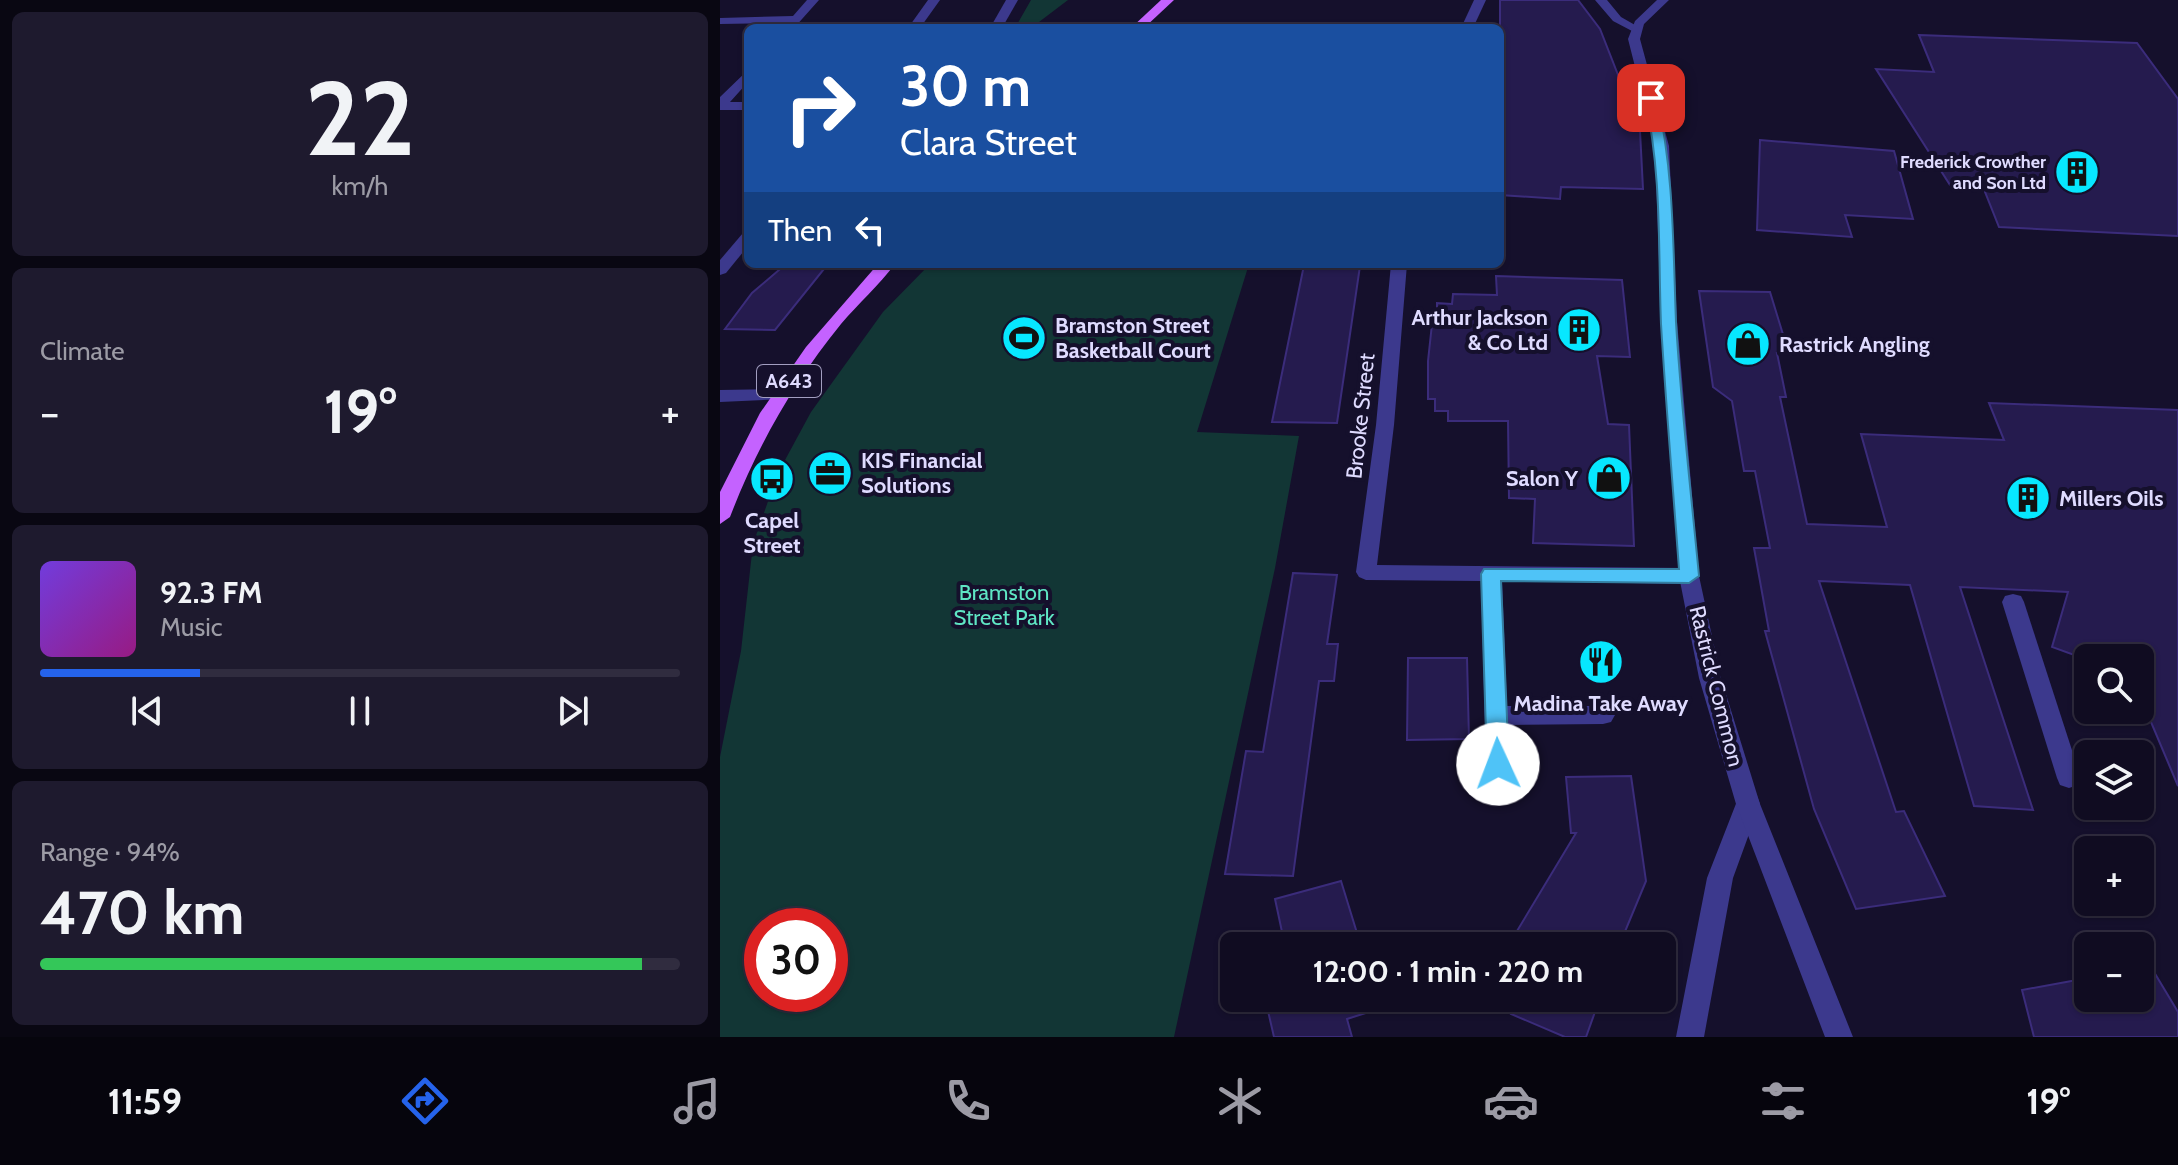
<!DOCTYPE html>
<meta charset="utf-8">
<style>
:root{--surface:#100c21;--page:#1e1a2e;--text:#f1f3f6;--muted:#9c9ba5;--line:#302c3f;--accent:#2563eb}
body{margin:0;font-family:Cabin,sans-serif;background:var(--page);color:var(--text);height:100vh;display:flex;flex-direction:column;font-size:30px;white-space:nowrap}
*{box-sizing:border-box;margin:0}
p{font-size:26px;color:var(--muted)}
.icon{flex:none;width:44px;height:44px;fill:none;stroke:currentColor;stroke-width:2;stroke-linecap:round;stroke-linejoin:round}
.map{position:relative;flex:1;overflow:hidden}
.sheet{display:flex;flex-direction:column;gap:12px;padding:12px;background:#090712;width:720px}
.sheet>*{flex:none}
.hud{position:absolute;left:24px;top:24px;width:760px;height:244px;border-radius:12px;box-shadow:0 2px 6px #0004,0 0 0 2px var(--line);background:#1a4fa0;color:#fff;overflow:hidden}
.buttons{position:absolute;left:1354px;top:644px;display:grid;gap:16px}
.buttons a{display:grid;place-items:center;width:80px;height:80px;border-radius:12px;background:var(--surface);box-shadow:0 2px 6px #0004,0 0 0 2px var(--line);font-size:40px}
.speed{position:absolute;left:24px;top:908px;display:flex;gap:16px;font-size:40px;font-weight:700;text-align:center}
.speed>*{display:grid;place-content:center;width:104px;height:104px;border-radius:50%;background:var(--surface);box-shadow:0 2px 6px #0004,0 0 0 2px var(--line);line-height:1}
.speed .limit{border:12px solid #d22;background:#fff;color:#111}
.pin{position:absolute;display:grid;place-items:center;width:68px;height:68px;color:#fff;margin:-34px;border-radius:16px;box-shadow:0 4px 12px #0006}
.me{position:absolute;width:88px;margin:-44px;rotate:358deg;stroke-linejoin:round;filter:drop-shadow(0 0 6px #0008)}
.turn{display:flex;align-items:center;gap:28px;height:168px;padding:0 24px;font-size:36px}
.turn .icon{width:104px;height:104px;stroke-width:2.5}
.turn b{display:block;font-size:56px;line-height:68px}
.then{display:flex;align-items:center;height:76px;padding:0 24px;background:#0003;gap:16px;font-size:30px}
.big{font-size:60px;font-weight:700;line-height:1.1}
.sheet .card{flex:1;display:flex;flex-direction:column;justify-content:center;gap:12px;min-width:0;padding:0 28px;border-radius:12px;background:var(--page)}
.sheet .dial{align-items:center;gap:0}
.dial b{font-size:104px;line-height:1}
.song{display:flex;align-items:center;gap:24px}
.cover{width:96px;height:96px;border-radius:12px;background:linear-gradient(135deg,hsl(260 70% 55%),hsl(310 70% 35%))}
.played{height:8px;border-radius:4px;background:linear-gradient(90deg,var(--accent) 25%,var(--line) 25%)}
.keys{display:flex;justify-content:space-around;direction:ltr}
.heat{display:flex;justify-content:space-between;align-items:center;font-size:44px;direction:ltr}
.charge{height:12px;border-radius:6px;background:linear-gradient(90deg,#34c759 94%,var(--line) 0)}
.trip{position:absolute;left:500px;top:932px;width:456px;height:80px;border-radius:12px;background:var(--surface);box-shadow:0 2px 6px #0004,0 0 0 2px var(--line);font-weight:700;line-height:80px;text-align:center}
.menu{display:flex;height:128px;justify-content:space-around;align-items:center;background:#06050d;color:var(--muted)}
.menu .icon{width:56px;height:56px}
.menu .on{color:var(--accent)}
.menu b{font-size:36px;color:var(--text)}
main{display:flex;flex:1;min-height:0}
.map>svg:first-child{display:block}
</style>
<main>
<section class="sheet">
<div class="card dial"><b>22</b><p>km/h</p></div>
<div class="card"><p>Climate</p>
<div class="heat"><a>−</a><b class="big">19°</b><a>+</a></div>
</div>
<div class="card">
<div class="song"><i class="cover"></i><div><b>92.3 FM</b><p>Music</p></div></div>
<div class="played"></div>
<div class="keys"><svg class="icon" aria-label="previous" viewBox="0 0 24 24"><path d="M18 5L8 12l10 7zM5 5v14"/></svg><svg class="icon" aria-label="pause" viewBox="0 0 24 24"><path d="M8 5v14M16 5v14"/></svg><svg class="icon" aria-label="next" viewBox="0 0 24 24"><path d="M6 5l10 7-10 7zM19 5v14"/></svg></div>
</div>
<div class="card"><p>Range · 94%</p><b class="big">470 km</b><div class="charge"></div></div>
</section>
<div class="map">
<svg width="1458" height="1037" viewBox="0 0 1458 1037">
<rect width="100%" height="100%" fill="#15102c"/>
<g fill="#123635" fill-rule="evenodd">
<path d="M311 0H348L319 22V28H295Z"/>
<path d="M210 264H529L477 432 579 436 555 568 454 1037H0V757L21 651 33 544 58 473 91 412 163 312ZM110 926V994H42V926Z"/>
</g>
<g fill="#251b4e" stroke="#3b2c7b" stroke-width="2">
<path d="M780 0H858L880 29 920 131 923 189 841 187 840 199 780 195Z"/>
<path d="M1199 35 1417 43 1458 99V236L1279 227 1263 187 1230 185 1156 69 1214 72Z"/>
<path d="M1040 140 1174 151 1193 219 1125 215 1132 237 1037 230Z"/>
<path d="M66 264H108L55 330 5 329 32 293Z"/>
<path d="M584 265 640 266 617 423 552 422Z"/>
<path d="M776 276 902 280 910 357 877 356 888 424 909 425 914 546 813 543 815 499 789 498 788 421H728V411H715V399H708V361L712 324H717V303L732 304 733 294 777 295Z"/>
<path d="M979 291 1050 292 1069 354 1057 353 1066 397H1060L1087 524 1167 527 1141 434 1284 440 1269 403 1458 410V786L1420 696V658L1368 660 1332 647 1348 592 1240 587 1313 810 1254 806 1190 585 1099 581 1176 812 1184 811 1225 896 1136 909 1094 809 1045 631H1049L1034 548H1050L1035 471H1024L1012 401 993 387Z"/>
<path d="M573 573 617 575 607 644H618L614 681H599L573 876 505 874 526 751 543 752Z"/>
<path d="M688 658H747L749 739 687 740Z"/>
<path d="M911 776 926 881 899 946H788L856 833H851L846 777Z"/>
<path d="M621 881 641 946H565L555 899Z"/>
<path d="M1431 967 1458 1012V1037H1314L1302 990 1368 978V998H1420V969Z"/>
<path d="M545 998H651L655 1010 627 1019 632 1037H554Z"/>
<path d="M798 998H880L866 1037H845L791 1014Z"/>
</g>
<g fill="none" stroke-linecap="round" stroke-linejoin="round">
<g fill="#3c398d" fill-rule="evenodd">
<path d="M87 0H99L74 28H62L66 23 0 24V18L73 16Z"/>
<path d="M208 0H220L200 28H188Z"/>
<path d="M286 0H298L282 28H270Z"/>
<path d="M754 0H766L753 28H741Z"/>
<path d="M875 0H887L901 17 922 29 912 31 893 21Z"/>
<path d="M28 70V82L10 102H28V110H0V97Z"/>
<path d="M28 231V246L6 273 0 275V260L23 233Z"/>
<path d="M671 264H687L674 425 657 565 969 568 976 571 979 576 976 581 969 584 782 581 787 706H883L891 708 895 715 891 722 883 724 788 725 790 764 787 771 778 774 769 771 766 764 761 581 646 580 639 577 636 572 656 425Z"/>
<path d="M59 389 68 395 65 399 0 402V390Z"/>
<path d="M1293 594 1301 596 1304 602 1361 778 1358 785 1349 788 1340 785 1337 778 1282 602 1285 596Z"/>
<path d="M1028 793 1037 796 1040 804 1013 878 984 1037H956L987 878 1019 796Z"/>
</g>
<path fill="#3c398d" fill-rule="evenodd" d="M937 0H949L924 24 920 39 949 146 957 321 979 576 1001 678 1040 804 1133 1037H1105L1016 804 979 678 959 576 941 321 935 146 908 39 915 21Z"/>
<g fill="#c462ff" fill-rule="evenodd">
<path d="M441 0H454L424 28H411Z"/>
<path d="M158 264H175C159 285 138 304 121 324 73 383 37 447 10 517L0 524V492L40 413 86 347Z"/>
</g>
</g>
<path fill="#4fc3f7" stroke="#337fa1" stroke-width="2" d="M931 95 937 98C954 172 953 246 956 322 961 407 971 492 979 576L969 583 781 581 789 764 786 770 778 773 770 770 767 764 761 574 764 569H959C953 488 946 406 941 324 938 246 942 176 925 98Z"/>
<defs>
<g id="building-disc" transform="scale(2.3)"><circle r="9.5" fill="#07e7ff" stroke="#15102c"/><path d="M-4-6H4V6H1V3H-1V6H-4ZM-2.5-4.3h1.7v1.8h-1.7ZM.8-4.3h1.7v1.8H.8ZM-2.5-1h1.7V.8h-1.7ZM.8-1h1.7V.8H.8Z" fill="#111"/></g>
<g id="stadium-disc" transform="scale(2.3)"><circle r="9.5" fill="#07e7ff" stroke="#15102c"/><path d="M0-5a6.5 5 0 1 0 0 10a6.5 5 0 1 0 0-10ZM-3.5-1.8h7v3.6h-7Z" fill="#111"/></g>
<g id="shop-disc" transform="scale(2.3)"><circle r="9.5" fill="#07e7ff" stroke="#15102c"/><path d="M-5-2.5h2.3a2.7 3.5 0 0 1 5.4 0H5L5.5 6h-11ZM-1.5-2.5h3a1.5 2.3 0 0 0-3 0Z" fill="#111"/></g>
<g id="office-disc" transform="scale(2.3)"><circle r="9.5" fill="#07e7ff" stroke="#15102c"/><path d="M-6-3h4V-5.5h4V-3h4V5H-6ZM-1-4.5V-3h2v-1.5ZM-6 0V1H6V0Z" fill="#111"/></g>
<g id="bus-disc" transform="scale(2.3)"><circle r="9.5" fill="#07e7ff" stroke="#15102c"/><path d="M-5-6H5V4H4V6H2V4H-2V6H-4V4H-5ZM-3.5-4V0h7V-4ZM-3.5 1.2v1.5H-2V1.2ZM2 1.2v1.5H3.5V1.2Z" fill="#111"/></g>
<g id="restaurant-disc" transform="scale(2.3)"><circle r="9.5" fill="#07e7ff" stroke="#15102c"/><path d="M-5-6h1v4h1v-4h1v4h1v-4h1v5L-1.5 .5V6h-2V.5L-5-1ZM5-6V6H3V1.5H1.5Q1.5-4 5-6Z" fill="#111"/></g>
</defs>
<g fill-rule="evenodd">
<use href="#building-disc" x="1357" y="172"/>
<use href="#building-disc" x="859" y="330"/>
<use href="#stadium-disc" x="304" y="338"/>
<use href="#shop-disc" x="1028" y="344"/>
<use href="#office-disc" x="110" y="473"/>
<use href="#shop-disc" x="889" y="478"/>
<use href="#bus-disc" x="52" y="479"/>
<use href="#building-disc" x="1308" y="498"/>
<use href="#restaurant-disc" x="881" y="662"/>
</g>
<g text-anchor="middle" stroke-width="8" stroke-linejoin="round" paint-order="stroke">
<g font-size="18" font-weight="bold" fill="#dfdbff" stroke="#15102c" text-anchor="end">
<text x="1326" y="168">Frederick Crowther<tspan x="1326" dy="21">and Son Ltd</tspan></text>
</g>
<rect fill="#15102c" stroke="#a29ec0" stroke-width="2" x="37" y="365" width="64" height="32" rx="6"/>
<g font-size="20" font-weight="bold" fill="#dfdbff">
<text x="69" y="388">A643</text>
</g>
<g font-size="22" font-weight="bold" fill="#dfdbff" stroke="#15102c" text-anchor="start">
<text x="828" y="325" text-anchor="end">Arthur Jackson<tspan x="828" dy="25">&amp; Co Ltd</tspan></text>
<text x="335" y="333">Bramston Street<tspan x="335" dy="25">Basketball Court</tspan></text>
<text x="1059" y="352">Rastrick Angling</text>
<text x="141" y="468">KIS Financial<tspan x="141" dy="25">Solutions</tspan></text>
<text x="858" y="486" text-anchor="end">Salon Y</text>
<text x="1339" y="506">Millers Oils</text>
<text x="52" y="528" text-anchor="middle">Capel<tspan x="52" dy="25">Street</tspan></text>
<text x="881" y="711" text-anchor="middle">Madina Take Away</text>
</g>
<g font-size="22" fill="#dfdbff" stroke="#15102c">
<text transform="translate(640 416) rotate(-84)" y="8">Brooke Street</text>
<text transform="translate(997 686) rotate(76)" y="8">Rastrick Common</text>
</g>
<g font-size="22" fill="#5fe6c4" stroke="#15102c">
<text x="284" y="600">Bramston<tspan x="284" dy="25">Street Park</tspan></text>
</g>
</g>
</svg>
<div class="buttons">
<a><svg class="icon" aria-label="search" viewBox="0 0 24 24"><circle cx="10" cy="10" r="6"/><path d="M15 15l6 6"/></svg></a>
<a><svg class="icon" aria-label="layers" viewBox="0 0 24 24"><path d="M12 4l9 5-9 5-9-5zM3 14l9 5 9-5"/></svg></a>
<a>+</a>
<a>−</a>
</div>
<div class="speed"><div class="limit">30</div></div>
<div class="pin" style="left:931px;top:98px;background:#d93025"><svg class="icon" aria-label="arrive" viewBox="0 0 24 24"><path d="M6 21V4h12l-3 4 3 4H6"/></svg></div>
<svg class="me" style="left:778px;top:764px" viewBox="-20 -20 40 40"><circle r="19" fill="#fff"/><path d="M0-13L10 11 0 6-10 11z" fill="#4fc3f7"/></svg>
<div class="trip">12:00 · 1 min · 220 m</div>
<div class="hud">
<div class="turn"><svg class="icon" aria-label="right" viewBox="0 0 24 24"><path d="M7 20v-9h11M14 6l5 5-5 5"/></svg><div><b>30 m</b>Clara Street</div></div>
<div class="then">Then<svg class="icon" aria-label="left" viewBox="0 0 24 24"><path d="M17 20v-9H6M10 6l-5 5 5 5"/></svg></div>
</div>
</div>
</main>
<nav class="menu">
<b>11:59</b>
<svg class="icon on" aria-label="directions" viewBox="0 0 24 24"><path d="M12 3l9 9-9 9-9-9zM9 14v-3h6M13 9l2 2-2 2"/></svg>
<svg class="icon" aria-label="music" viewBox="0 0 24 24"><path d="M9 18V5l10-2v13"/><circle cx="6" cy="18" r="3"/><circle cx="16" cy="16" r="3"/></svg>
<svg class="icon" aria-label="phone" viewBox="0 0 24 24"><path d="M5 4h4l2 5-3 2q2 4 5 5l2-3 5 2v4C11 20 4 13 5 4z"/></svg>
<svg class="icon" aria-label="climate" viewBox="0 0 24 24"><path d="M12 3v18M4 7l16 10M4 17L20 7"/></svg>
<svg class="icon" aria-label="car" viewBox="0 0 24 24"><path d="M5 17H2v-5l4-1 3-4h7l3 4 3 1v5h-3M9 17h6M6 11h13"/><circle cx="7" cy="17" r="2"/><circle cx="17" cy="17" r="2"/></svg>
<svg class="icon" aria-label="filters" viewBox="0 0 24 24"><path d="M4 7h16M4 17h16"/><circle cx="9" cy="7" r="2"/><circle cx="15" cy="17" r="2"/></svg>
<b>19°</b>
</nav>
